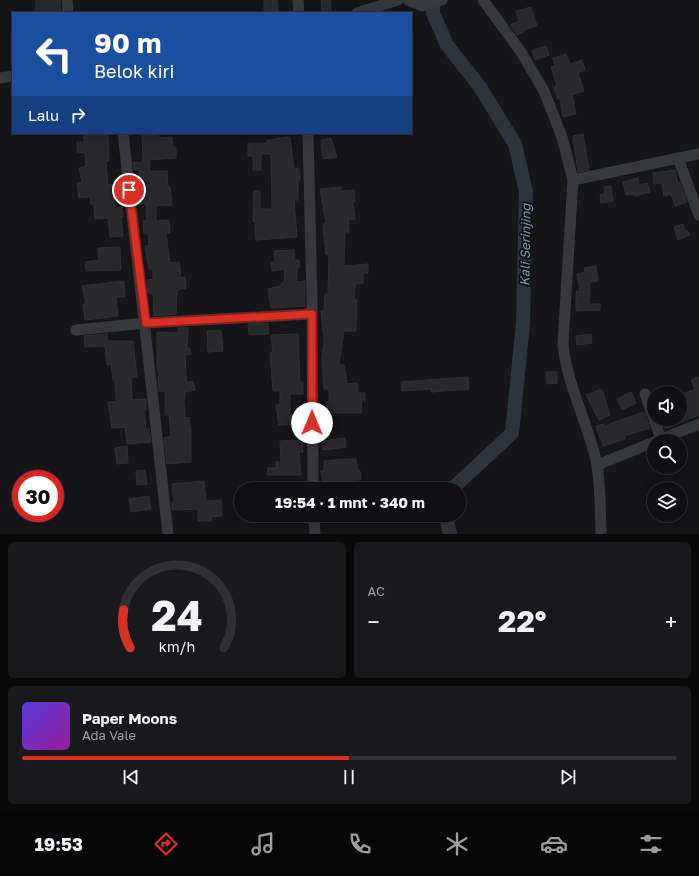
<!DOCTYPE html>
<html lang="id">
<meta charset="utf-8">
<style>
:root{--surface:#101012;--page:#19191b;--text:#f1f3f6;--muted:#9c9d9f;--line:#303032;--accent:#d93025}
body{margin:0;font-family:"Golos Text",sans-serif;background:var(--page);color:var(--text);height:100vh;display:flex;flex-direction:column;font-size:15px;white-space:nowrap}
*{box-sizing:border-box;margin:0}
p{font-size:13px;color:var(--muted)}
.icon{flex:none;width:22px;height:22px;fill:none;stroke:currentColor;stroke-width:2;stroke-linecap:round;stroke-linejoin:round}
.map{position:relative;height:534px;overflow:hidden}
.drawer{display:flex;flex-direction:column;gap:8px;padding:8px;background:#09090a;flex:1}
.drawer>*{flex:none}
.guide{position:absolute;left:12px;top:12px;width:400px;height:122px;border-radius:0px;box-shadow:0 4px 16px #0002,0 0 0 1px var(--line);background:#1a4fa0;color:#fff;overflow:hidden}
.controls{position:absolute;left:647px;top:386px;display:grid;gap:8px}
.controls a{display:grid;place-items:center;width:40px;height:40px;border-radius:50%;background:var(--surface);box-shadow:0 4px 16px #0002,0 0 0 1px var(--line);font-size:20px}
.speed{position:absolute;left:12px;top:470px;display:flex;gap:8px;font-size:20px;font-weight:700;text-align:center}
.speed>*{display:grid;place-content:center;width:52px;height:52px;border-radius:50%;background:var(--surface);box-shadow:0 4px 16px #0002,0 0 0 1px var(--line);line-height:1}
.speed .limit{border:6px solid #d22;background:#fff;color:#111}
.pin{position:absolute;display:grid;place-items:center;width:34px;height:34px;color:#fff;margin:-17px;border:2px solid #fff;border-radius:50%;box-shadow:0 1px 4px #0007}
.me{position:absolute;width:44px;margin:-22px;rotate:0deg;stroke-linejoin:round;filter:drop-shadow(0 0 3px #0008)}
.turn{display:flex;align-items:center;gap:14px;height:84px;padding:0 16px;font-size:18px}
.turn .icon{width:52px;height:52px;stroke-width:2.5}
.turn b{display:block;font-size:28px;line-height:34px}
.then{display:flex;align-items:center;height:38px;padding:0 16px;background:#0003;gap:8px;font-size:15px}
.big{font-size:30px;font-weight:700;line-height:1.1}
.drawer .widget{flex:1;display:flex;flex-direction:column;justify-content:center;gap:6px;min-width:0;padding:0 14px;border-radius:6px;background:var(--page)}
.drawer .dial{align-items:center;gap:0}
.dial svg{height:104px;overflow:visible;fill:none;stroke:var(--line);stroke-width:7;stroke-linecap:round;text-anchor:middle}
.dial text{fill:var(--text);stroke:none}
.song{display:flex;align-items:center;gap:12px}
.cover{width:48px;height:48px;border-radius:6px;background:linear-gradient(135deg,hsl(250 70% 55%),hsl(300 70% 35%))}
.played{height:4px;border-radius:2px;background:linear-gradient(90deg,var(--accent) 50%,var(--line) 50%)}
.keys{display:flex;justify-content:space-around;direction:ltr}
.heat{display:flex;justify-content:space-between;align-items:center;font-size:22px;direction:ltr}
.drawer .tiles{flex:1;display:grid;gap:8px;grid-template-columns:1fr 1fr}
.widget:last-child{grid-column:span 2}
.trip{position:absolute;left:234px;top:482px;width:232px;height:40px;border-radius:20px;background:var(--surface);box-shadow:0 4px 16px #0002,0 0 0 1px var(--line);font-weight:700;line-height:40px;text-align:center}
.tab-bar{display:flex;height:64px;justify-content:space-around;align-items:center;background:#060607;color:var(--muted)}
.tab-bar .icon{width:28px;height:28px}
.tab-bar .active{color:var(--accent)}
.tab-bar b{font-size:18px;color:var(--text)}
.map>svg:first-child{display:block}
</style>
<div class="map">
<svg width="699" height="534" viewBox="0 0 699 534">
<rect width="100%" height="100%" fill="#161618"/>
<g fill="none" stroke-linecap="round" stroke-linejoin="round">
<g stroke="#2c353c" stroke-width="14">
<path d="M433 0V13L447 45 480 87 515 144 526 192 523 323 512 433 452 489"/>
<path d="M446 515 450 534"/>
</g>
</g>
<g fill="#29292c" stroke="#303034">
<path d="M36 0H60L61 13H36Z"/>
<path d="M264 0H277L278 11H264Z"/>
<path d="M321 0H330L331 13H322Z"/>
<path d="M531 7 537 26 523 30 524 32 517 35 510 25 519 21 516 11Z"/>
<path d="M546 46 549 55 535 60 532 51Z"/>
<path d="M566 54 570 64 582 60 585 70 578 73 584 91 572 95 576 114 563 117 560 98 558 99 554 87 557 86 551 67 555 66 553 58Z"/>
<path d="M84 133H108L109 161H106L108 185 112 184 115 207H122L123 217H121L123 236 110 237 108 218 95 219 94 204H91L90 197 79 198 77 183 82 182 79 168 86 166 85 153 77 152V142H84Z"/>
<path d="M142 133H158V138L172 137 173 148H176V158L149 160 150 171H167L168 187H170L172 205 156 206V221L169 220 170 233H166L170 263 179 262 181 278 185 277 186 288 177 290 176 314 154 316 153 293H148L147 280 153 279V269H149L145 246H149L148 233 144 234 143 221 147 220 146 204H140V198H142L141 183H139V170H134L133 163 143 162Z"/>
<path d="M583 134 589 170 578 172 573 136Z"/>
<path d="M290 137 294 169 299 168 300 180H298V200H294L297 237 256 240 255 222H253L254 191H260V209H272L271 154H261V170H253V156H248V143H268L267 140Z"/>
<path d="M331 138 337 157 323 159 321 140Z"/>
<path d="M675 170 678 183H680L687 202 675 206 671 194 664 196 662 183 654 184 653 173Z"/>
<path d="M638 178 639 185 647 183 650 192 635 196 634 194 626 195 623 182Z"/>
<path d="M611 186 613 201 601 203 600 195 605 194 604 187Z"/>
<path d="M340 187 341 191 354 190 355 201H353L355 219 348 220 349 232H345L344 266 368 264V273H363V283L355 284 354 300H357L356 331H344L339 365H344L347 384 357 383 358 393H365V400H362L361 413H326V402H329V389H324L322 358 324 341 321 311H324L325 294H328L329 254 326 255 323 224 326 223 320 189Z"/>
<path d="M683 224 685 231 687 230 690 235 678 240 674 227Z"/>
<path d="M120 247 121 270 86 271 85 262 99 260 98 248Z"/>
<path d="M294 250 295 260H299L300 267H297V282L305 281V306L271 308 268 289 281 286V283H284L285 269 272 271 271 263 275 262 274 251Z"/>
<path d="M596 266 598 281 590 282 589 304H600V310L576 311V291L580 292 577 274 585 272 584 268Z"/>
<path d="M124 281 125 297H116L118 316 85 320 83 304H86L82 286Z"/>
<path d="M268 323 269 334 249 335 248 324Z"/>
<path d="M178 328H188L187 348H190L191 354 185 355 186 376 187 383 193 381 195 390 185 392 184 401 185 418 189 417 191 435V462L167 464 164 438 171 436 169 415H165V391H159L158 369H157V332L178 333Z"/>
<path d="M221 330 223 351 208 352 207 331Z"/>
<path d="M107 334V341H133L137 377 131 378 132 400 146 399V410H144L146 429H149L151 442 127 444 125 427 112 428 108 402 116 401 115 380H113L111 364 107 365 105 346 85 347 84 336Z"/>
<path d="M298 334 300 382H303V394H290V414H301L302 424 279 425 276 405H280V391H273L270 353H273L271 335Z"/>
<path d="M591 334 592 343 577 345 576 336Z"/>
<path d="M546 372H557V383L547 384Z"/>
<path d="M468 377 469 389 432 392 431 389 402 391 401 382Z"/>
<path d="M699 377V415L665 429 661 419H680V395L695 389 691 380Z"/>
<path d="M602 389 610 415 599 420 586 395Z"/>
<path d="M631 392 636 403 622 410 617 399Z"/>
<path d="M644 412 650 428 624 436 625 439 603 446 596 426 603 424 604 426Z"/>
<path d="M345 438 346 447 323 450 322 441Z"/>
<path d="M302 440 303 452H299L301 475H267L268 468H276V462H281L280 441Z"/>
<path d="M127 446 128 463 117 464 115 448Z"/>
<path d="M345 459H356L358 471H360L361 479H358L359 489H324L321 471H324V461Z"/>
<path d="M145 470 147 484 137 485 136 471Z"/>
<path d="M204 481 206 501 221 500 222 516 211 517 212 521H198V509L172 510V502H174L172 484Z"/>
<path d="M149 496 151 509 131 512 129 499Z"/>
</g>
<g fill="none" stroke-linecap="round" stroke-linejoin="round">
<g stroke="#37383d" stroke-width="11">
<path d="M67 0 68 13"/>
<path d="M298 0 299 13"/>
<path d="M408 0 422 6 442 0"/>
<path d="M483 0 521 52 544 91 562 137 573 180 563 344C567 385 587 421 596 460 601 484 600 509 601 534"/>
<path d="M357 13 398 0"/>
<path d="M0 78 13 76"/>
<path d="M123 133 168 534"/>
<path d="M308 133 312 300 313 489"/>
<path d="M678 158 699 215"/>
<path d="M573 180 699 154"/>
<path d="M76 330 146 323 312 314"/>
<path d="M645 394 661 439"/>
<path d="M656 441 699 424"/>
<path d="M597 468 602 463 654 442"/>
<path d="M314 515 315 534"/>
</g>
</g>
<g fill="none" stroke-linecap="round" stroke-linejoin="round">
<g stroke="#8d1f18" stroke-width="10">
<path id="route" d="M129 190 146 323 312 314V423"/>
</g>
<use href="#route" stroke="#d93025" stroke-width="7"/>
</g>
<g text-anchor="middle" stroke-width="4" stroke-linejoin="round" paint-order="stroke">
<g font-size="13" font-style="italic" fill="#7f9bb3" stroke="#111113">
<text transform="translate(525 245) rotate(-89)" y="5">Kali Serinjing</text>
</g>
</g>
</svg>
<div class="controls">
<a><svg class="icon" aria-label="sound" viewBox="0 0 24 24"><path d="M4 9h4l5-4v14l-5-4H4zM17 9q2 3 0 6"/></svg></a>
<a><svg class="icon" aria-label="search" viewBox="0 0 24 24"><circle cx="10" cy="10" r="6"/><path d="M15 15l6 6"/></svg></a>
<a><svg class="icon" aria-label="layers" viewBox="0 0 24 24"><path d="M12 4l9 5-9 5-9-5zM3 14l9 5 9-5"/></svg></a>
</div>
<div class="speed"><div class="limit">30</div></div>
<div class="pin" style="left:129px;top:190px;background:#d93025"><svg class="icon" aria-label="arrive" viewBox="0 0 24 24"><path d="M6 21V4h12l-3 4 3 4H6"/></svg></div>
<svg class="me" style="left:312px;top:423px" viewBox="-20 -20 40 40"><circle r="19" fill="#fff"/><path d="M0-13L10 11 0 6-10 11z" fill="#d93025"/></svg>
<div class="trip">19:54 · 1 mnt · 340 m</div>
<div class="guide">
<div class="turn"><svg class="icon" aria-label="left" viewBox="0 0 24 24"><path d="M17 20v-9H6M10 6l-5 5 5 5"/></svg><div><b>90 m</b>Belok kiri</div></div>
<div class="then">Lalu<svg class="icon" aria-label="right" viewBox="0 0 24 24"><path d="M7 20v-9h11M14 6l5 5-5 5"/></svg></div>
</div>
</div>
<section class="drawer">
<div class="tiles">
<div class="widget dial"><svg viewBox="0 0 100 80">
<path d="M14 69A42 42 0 1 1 86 69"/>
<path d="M14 69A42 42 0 0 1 9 40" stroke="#d93025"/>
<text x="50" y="56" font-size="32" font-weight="700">24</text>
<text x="50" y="72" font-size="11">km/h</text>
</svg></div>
<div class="widget"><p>AC</p>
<div class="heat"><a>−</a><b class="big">22°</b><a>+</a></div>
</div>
<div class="widget">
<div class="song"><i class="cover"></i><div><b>Paper Moons</b><p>Ada Vale</p></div></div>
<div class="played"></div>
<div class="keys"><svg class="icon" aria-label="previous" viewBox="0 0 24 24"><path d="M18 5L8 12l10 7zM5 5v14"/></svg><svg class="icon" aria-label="pause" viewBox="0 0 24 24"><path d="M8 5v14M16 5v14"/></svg><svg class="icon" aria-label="next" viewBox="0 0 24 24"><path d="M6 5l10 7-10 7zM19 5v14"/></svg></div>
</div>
</div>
</section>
<nav class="tab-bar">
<b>19:53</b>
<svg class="icon active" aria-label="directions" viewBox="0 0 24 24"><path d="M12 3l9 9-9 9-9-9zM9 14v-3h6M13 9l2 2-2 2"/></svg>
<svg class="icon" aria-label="music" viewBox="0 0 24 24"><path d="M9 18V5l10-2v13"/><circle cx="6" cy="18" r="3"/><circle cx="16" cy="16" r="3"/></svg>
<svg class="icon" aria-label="phone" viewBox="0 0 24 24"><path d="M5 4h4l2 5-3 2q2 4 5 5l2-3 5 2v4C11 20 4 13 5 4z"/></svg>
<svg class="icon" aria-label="climate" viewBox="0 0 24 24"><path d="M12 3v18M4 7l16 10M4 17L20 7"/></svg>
<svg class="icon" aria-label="car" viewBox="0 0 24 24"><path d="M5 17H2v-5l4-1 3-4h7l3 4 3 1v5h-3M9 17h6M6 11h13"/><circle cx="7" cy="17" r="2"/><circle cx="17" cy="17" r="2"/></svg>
<svg class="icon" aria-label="filters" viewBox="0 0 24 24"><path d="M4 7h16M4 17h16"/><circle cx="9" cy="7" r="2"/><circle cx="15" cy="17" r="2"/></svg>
</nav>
